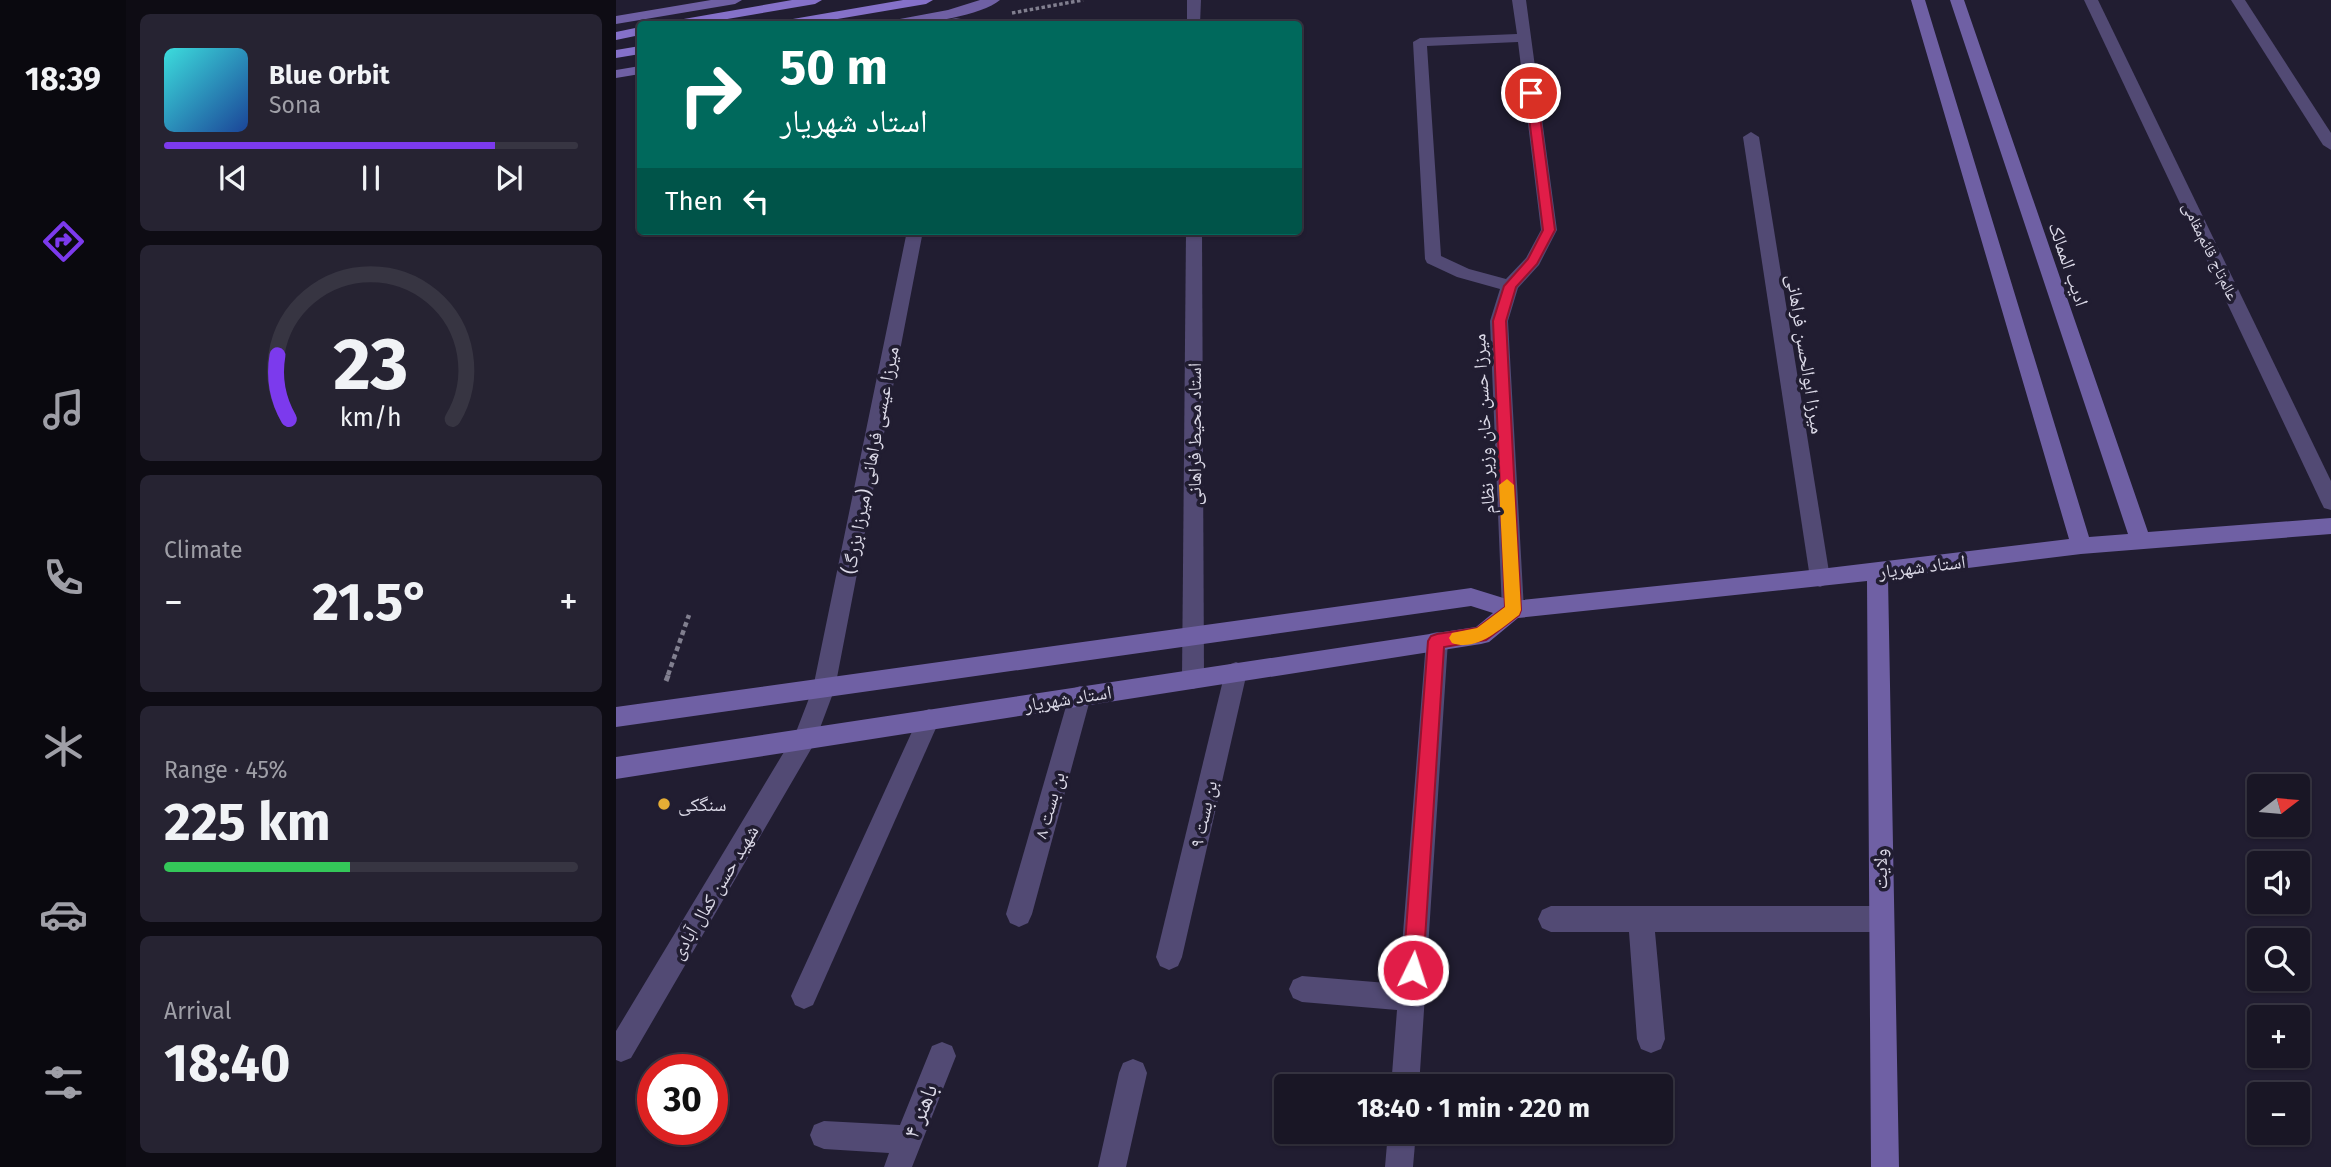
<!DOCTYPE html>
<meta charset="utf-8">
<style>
:root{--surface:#191625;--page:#262332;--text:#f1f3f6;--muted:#9f9fa7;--line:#373542;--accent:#7c3aed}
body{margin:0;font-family:"Fira Sans","Noto Naskh Arabic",sans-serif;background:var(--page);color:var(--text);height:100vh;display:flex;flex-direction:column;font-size:26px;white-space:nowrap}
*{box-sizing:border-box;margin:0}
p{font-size:23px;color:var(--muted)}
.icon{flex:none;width:38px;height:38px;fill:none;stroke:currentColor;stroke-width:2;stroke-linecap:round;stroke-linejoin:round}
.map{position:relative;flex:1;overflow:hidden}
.drawer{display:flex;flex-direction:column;gap:14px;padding:14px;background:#0e0c14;width:490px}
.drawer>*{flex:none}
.hud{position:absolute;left:21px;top:21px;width:665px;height:214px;border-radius:7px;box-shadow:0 2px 5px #0004,0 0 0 2px var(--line);background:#00695c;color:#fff;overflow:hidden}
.needle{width:46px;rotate:74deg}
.fabs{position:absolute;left:1631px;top:774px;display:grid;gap:14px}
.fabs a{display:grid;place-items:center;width:63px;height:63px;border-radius:7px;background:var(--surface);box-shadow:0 2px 5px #0004,0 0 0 2px var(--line);font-size:35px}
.speed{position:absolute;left:21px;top:1054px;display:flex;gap:14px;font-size:35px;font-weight:700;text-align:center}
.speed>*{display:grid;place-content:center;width:91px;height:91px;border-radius:50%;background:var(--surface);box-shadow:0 2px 5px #0004,0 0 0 2px var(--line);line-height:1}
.speed .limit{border:10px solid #d22;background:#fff;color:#111}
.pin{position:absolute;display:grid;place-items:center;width:60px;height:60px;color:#fff;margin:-30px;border:4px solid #fff;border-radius:50%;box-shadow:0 2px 7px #0007}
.me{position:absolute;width:77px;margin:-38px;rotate:4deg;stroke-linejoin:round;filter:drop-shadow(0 0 5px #0008)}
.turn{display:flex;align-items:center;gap:24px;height:147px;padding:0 28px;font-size:32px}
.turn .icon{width:91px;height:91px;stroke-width:2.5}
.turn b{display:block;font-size:49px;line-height:60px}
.then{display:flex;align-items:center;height:66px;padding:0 28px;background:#0003;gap:14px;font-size:26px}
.big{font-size:52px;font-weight:700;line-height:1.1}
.drawer .tile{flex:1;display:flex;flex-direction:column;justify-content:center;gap:10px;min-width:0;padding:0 24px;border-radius:10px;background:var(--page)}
.drawer .dial{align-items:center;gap:0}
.dial svg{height:182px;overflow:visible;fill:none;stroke:var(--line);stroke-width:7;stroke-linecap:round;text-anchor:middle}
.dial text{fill:var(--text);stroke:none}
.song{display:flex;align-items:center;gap:21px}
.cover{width:84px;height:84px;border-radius:10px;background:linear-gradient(135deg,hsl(180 70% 55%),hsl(220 70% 35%))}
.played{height:7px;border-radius:4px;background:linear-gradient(90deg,var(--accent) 80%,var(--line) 80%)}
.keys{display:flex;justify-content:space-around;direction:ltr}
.heat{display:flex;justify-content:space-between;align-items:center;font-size:38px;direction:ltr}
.charge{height:10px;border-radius:5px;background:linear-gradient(90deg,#34c759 45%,var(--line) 0)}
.trip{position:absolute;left:658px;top:1074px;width:399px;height:70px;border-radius:7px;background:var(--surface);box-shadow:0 2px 5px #0004,0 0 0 2px var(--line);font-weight:700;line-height:70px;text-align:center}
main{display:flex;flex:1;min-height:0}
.tab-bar{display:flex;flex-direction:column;width:126px;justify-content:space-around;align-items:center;background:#0a090f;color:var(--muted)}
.tab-bar .icon{width:49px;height:49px}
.tab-bar .selected{color:var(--accent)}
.tab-bar b{font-size:32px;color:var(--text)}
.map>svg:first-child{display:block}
</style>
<main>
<nav class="tab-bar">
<b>18:39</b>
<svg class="icon selected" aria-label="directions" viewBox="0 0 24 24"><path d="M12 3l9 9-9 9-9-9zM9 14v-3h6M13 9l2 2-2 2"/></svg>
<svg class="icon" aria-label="music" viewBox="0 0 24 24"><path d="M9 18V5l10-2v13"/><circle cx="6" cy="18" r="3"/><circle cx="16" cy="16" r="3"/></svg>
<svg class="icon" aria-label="phone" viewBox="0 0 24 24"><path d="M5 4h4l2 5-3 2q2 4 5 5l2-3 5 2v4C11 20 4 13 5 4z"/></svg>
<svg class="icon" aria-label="climate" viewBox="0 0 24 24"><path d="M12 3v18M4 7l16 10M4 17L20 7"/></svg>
<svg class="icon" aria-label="car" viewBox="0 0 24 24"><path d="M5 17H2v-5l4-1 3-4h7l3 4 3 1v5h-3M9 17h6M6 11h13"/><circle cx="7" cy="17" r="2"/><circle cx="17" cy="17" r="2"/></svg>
<svg class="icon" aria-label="filters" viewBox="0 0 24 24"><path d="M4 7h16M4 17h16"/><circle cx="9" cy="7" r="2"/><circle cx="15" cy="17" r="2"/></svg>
</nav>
<section class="drawer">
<div class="tile">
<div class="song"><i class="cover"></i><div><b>Blue Orbit</b><p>Sona</p></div></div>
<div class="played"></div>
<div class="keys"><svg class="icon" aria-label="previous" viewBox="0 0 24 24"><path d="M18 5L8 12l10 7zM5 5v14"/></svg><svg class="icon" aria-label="pause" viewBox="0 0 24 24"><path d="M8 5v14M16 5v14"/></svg><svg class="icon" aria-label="next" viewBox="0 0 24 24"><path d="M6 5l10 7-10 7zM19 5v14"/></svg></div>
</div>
<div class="tile dial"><svg viewBox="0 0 100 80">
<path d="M14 69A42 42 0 1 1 86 69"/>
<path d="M14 69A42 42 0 0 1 9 41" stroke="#7c3aed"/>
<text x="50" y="56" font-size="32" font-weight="700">23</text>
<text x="50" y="72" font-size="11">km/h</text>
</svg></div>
<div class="tile"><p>Climate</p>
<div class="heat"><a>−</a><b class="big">21.5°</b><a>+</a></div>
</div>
<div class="tile"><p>Range · 45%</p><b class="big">225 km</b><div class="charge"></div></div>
<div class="tile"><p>Arrival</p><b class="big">18:40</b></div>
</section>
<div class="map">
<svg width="1715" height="1167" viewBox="0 0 1715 1167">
<rect width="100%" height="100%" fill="#211d31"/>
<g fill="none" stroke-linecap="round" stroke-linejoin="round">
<path stroke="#817f8f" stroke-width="3.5" stroke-dasharray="3.5 2.5" stroke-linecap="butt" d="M396 13 467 0"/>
<path stroke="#817f8f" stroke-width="4.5" stroke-dasharray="5 3.5" stroke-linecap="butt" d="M52 675 73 615"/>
<path stroke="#817f8f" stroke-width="5" stroke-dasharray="6 4.5" stroke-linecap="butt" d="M50 681 53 673"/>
<g fill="#524a74" fill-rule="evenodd">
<path d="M571 0H585L584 24H571Z"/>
<path d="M896 0H910L941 230 923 265 902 288 892 321 908 610 905 616 897 619 889 616 886 610 874 321 884 289 841 277 811 263 809 259 797 42 804 38 901 34ZM902 42 925 230 910 258 890 279 853 269 825 256 811 46Z"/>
<path d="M1468 0H1482L1715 481V510L1708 508 1705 502Z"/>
<path d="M1615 0H1629L1715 133V150L1707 145Z"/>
<path d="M340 18 345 19 346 24H334L335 19Z"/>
<path d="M1135 132 1143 137 1214 578 1211 584 1204 587 1197 584 1194 578 1127 137Z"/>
<path d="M291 231H307L219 688 198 744 15 1058 5 1062 0 1060V1031L180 732 197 688Z"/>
<path d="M570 231H586L588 679 585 686 577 689 569 686 566 679Z"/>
<path d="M821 632 829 634 832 641 803 1087H775L781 1010 686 1002 677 998 673 989 677 980 686 976 783 984 810 641 813 634Z"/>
<path d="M620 662 628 665 631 672 566 957 562 966 553 970 544 966 540 957 609 672 612 665Z"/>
<path d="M464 686 472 689 475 696 416 914 412 923 403 927 394 923 390 914 453 696 456 689Z"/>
<path d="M313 709 321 712 324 719 197 1005 188 1009 179 1005 175 996 179 987 305 712Z"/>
<path d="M935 906H1264L1273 910 1277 919 1273 928 1264 932H1039L1049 1039 1045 1049 1035 1053 1025 1049 1021 1039 1013 932H935L926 928 922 919 926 910Z"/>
<path d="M326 1042 336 1046 340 1056 296 1167H268L273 1153 208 1149 198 1145 194 1135 198 1125 208 1121 284 1125 316 1046Z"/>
<path d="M517 1059 527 1063 531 1073 510 1167H482L503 1073 507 1063Z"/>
<path d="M772 1132H800L797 1167H769Z"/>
</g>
<g fill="#6f60a4" fill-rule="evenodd">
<path d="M95 0H126L119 4 0 24V16Z"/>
<path d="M364 0H384C364 17 297 26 271 24L273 21 332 10Z"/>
<path d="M1295 0H1309L1473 537 1512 534 1334 0H1348L1532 532 1715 518V534L1465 554 1272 578 1283 1167H1255L1251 581 902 618 873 642 865 644 0 779V757L860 627 877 613 855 606 0 727V707L855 588 897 601 1204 569 1453 539Z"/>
<path d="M24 66V74L0 78V70Z"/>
</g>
<g fill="#8571c9" fill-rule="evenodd">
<path d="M176 0H206L199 4 82 24H55L62 20Z"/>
<path d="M287 0H317L310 4 192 24H164L171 20Z"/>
<path d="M24 27V35L0 40V32Z"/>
<path d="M24 46V54L0 58V50Z"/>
</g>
</g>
<path fill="#e11d48" stroke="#92132f" stroke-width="2" d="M915 89 921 93 939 230 921 264 900 287 890 321 905 610 903 615 870 640 828 647 807 970 804 977 797 980 790 977 787 970 812 641 815 636 821 634 861 628 889 607 877 321 888 286 912 259 927 230 910 93Z"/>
<path fill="#f59e0b" d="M891 479 898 485 905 610 903 615C884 629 861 652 836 643L833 638 836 633 861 628 889 607 883 485Z"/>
<circle fill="#e5ad35" stroke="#211d31" stroke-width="2.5" cx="48" cy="804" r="7"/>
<g text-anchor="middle" stroke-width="7" stroke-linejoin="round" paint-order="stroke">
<g font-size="16" fill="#dbd9e7" stroke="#211d31">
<text transform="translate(1595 251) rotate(64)" y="6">عالم‌تاج قائم‌مقامی</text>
</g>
<g font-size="19" fill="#dbd9e7" stroke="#211d31">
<text transform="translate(1453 264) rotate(71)" y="7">ادیب الممالک</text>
<text transform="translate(1190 354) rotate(81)" y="7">میرزا ابوالحسن فراهانی</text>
<text transform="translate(867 424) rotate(-93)" y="7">میرزا حسن خان وزیر نظام</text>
<text transform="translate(578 434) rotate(-90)" y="7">استاد محیط فراهانی</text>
<text transform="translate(254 460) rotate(-79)" y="7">میرزا عیسی فراهانی (میرزا بزرگ)</text>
<text transform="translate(1306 566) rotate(-7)" y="7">استاد شهریار</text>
<text transform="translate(452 698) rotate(-9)" y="7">استاد شهریار</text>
<text transform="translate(433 805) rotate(-74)" y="7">بن بست ۸</text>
<text transform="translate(587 814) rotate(-77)" y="7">بن بست ۹</text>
<text transform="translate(1264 869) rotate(-91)" y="7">ولایت</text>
<text transform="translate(98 892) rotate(-59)" y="7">شهید حسن کمال آبادی</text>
</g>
<g font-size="19" fill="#dbd9e7" stroke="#211d31" text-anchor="start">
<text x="62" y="811">سنگکی</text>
</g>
<g font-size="23" fill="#dbd9e7" stroke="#211d31">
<text transform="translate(304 1111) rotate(-68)" y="8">باهنر ۴</text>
</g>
</g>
</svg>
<div class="fabs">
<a><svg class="needle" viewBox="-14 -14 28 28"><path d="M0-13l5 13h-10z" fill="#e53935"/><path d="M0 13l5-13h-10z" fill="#9f9fa7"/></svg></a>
<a><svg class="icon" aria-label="sound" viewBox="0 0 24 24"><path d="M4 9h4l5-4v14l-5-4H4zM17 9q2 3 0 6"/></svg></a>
<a><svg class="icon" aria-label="search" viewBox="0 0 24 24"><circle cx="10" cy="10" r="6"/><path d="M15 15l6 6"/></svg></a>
<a>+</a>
<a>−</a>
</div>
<div class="speed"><div class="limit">30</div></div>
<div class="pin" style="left:915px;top:93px;background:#d93025"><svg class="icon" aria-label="arrive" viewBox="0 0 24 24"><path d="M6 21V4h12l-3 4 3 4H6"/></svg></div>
<svg class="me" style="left:797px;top:970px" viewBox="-20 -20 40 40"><circle r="17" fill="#e11d48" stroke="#fff" stroke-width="3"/><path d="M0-11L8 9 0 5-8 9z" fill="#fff"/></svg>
<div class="trip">18:40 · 1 min · 220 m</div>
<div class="hud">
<div class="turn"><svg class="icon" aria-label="right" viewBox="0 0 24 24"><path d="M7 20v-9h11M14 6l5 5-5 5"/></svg><div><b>50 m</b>استاد شهریار</div></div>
<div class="then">Then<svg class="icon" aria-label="left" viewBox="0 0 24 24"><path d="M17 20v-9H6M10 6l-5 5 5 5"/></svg></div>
</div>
</div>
</main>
